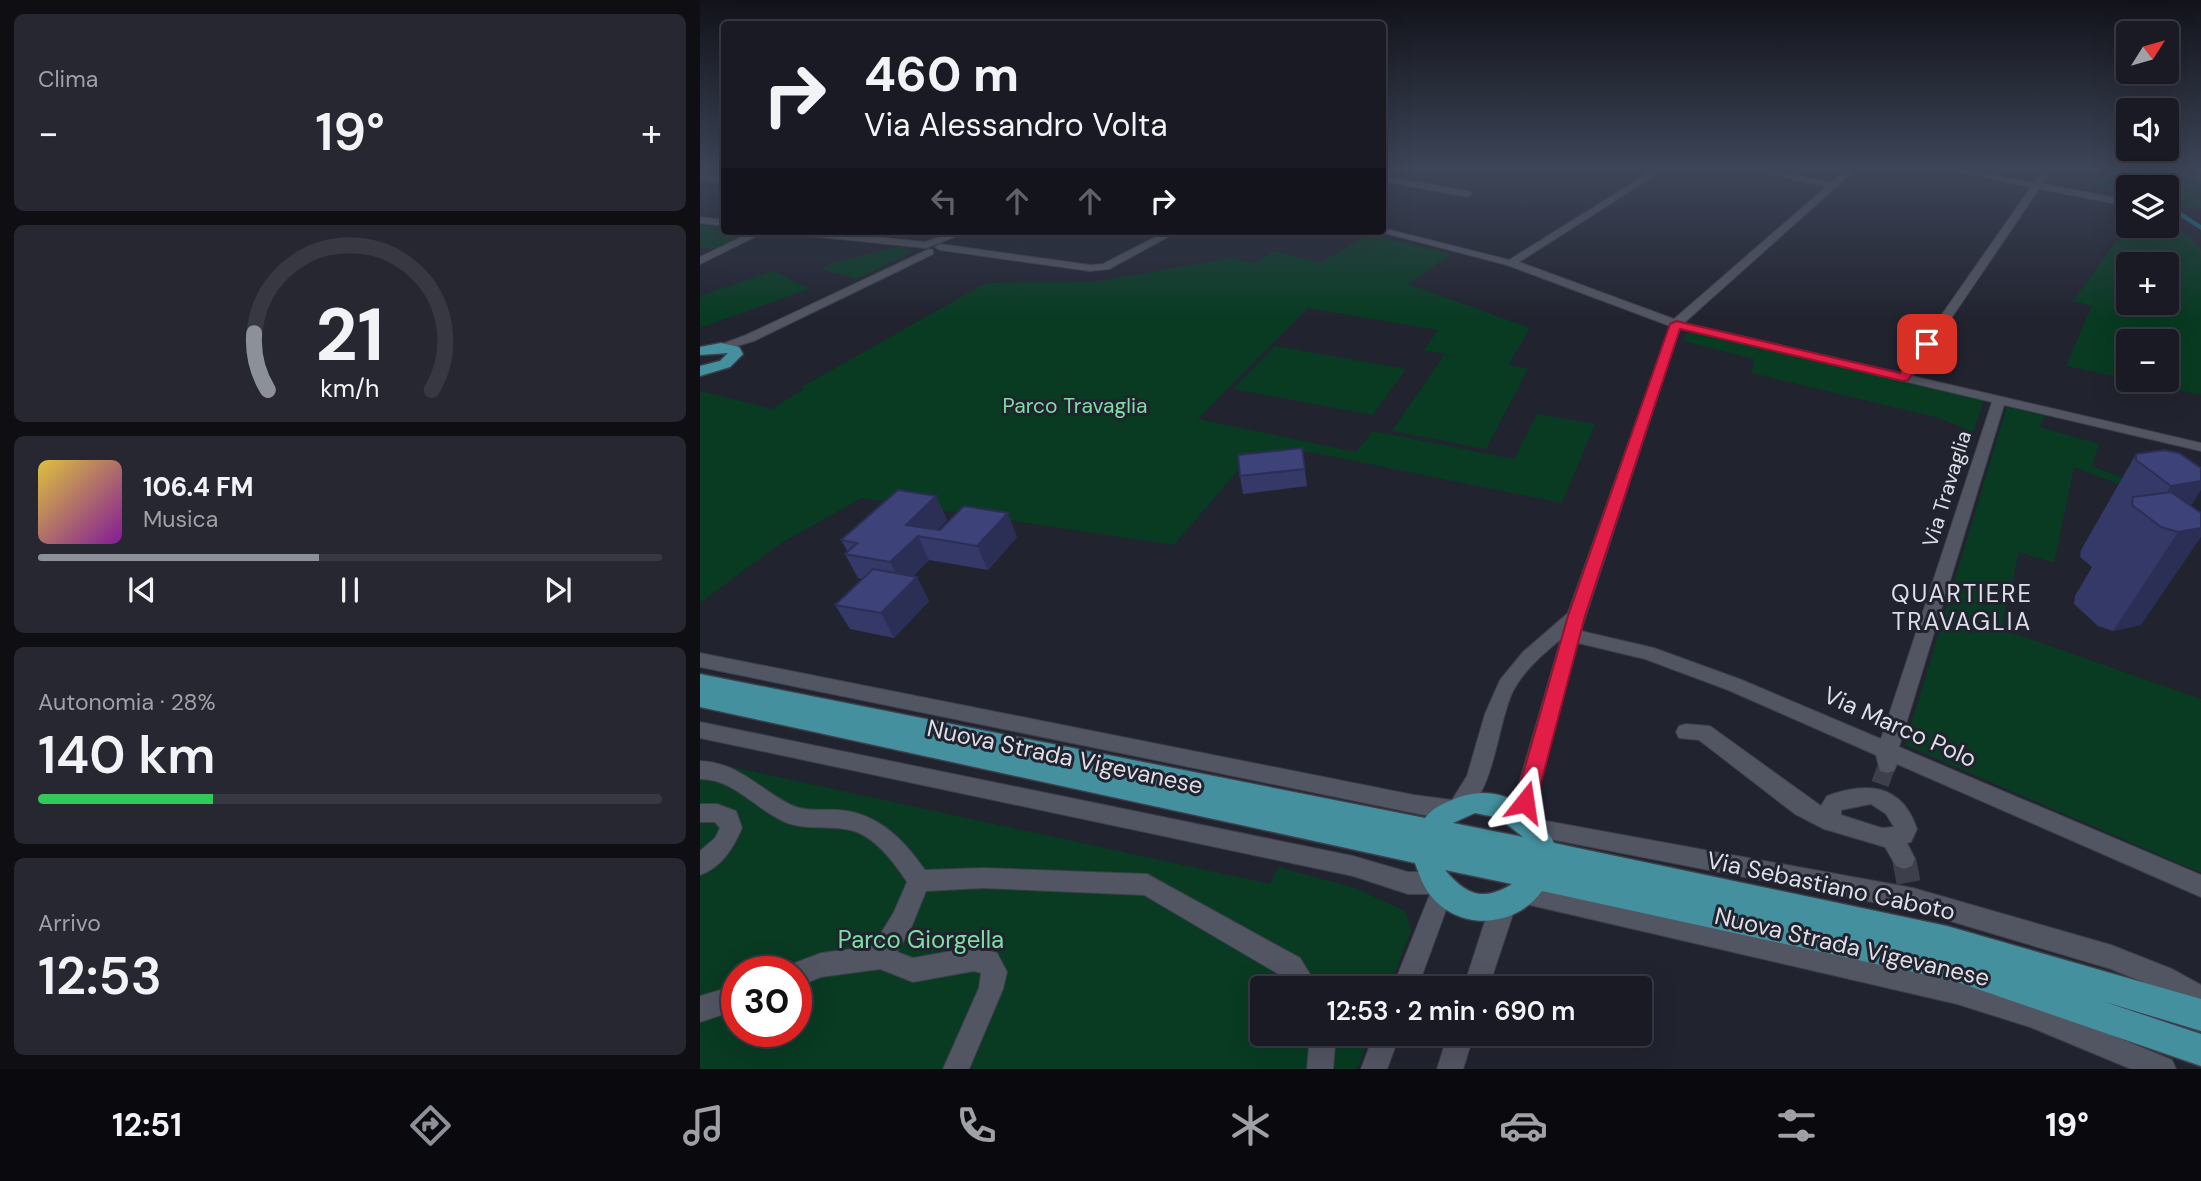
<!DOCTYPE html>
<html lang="it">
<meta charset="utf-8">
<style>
:root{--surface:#191a23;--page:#262730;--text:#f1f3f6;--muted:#9fa1a6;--line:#373841;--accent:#8c9099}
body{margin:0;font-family:"DM Sans",sans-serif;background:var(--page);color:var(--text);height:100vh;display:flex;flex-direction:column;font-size:26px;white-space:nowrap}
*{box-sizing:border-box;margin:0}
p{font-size:23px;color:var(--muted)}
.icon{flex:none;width:38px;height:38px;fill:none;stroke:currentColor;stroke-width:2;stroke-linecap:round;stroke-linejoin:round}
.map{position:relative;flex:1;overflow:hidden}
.side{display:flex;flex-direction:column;gap:14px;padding:14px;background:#0e0e13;width:700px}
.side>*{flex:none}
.banner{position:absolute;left:21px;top:21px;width:665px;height:214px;border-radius:7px;box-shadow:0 7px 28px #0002,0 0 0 2px var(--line);background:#191a23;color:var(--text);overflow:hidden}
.needle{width:46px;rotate:53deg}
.tools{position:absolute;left:1416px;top:21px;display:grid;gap:14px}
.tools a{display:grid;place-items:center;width:63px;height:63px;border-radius:7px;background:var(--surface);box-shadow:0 7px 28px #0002,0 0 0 2px var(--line);font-size:35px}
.speed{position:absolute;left:21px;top:956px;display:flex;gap:14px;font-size:35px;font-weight:700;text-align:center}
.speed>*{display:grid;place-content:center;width:91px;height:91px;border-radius:50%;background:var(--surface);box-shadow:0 7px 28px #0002,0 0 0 2px var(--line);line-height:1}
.speed .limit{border:10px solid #d22;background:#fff;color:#111}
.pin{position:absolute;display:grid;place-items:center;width:60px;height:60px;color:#fff;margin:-30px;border-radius:14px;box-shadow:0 4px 10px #0006}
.me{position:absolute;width:77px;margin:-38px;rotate:15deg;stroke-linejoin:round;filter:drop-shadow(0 0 5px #0008)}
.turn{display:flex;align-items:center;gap:24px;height:147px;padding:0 28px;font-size:32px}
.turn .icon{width:91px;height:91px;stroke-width:2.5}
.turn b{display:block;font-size:49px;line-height:60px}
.lanes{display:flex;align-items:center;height:66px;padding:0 28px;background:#0003;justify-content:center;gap:35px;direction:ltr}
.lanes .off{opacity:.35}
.big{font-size:52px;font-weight:600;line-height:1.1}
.side .widget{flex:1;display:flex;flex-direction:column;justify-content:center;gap:10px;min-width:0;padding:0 24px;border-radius:10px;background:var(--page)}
.side .dial{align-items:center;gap:0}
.dial svg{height:182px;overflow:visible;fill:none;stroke:var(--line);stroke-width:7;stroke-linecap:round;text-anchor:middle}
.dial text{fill:var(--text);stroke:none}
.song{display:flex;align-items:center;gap:21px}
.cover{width:84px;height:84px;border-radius:10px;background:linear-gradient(135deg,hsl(50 70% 55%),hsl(290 70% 35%))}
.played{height:7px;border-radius:4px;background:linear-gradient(90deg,var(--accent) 45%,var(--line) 45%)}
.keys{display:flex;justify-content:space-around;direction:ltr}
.heat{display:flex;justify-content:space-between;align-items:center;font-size:38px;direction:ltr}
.charge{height:10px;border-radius:5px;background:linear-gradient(90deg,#34c759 28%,var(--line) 0)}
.trip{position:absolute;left:550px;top:976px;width:402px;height:70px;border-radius:7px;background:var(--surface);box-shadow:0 7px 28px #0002,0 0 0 2px var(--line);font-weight:600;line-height:70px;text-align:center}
.dock{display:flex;height:112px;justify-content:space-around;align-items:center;background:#0a0a0e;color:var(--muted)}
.dock .icon{width:49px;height:49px}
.dock .active{color:var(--accent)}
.dock b{font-size:32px;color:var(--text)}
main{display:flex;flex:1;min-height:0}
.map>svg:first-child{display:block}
</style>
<main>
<section class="side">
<div class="widget"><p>Clima</p>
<div class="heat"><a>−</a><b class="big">19°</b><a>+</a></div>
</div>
<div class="widget dial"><svg viewBox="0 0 100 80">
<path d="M14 69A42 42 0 1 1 86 69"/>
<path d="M14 69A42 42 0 0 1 8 44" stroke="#8c9099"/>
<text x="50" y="56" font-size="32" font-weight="700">21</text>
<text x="50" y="72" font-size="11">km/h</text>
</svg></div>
<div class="widget">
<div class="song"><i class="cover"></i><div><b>106.4 FM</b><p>Musica</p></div></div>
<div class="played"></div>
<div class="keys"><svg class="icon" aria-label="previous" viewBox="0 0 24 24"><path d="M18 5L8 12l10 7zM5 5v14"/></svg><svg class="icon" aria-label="pause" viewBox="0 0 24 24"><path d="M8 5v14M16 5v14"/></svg><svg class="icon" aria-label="next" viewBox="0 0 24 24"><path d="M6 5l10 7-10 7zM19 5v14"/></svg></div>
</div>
<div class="widget"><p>Autonomia · 28%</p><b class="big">140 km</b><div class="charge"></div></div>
<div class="widget"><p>Arrivo</p><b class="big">12:53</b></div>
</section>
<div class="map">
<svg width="1501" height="1069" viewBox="0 0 1501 1069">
<rect width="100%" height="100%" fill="#21232f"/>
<g fill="#083b22" fill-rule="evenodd">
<path d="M1385 169H1393L1428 189V195L1389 185 1396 173Z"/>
<path d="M1410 169 1501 172V208H1480L1467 201 1466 187H1444Z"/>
<path d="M1467 217 1501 249V395L1432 380H1466V341H1428V379L1366 366 1392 306 1373 301 1428 225 1466 226ZM1428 264H1466V303H1428Z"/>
<path d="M0 225 24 228V231L53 232 18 248H0Z"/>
<path d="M669 234 751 254 708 284 830 328 808 365 828 369 786 449 692 431 744 355 763 358 724 350 738 330 608 308 498 419 656 452 673 431 814 459 837 414 895 424 862 503 610 452 547 460 474 545 162 498 81 543 0 603V391L72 409 104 389 100 388 286 283 398 281 532 258 554 263 576 251 620 263Z"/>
<path d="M198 247 216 250 157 279 121 269 133 263Z"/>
<path d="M73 271 109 289 0 328V296Z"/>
<path d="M992 332 1284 400 1273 432 1239 418 1052 373 1054 359 983 341 986 334Z"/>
<path d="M575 346 706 369 673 415 533 389Z"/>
<path d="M1307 407 1345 416 1339 427 1399 444 1392 466 1423 478 1418 484 1374 467 1354 563 1319 552 1301 629 1501 699V873L1205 745Z"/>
<path d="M0 760 570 884 578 867 655 888 705 911 711 930 689 989H562V1034H671L657 1069H0ZM37 971H96V1031H37Z"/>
</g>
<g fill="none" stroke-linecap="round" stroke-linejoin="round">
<g fill="#17738f" fill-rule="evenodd">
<path d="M1403 169H1411L1441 187H1433Z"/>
<path d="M1466 202 1501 225V230L1466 208Z"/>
</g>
<path stroke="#3d3f4a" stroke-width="18" stroke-dasharray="18 10" stroke-linecap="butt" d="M1180 784 1187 765"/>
<path stroke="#3d3f4a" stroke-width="24" stroke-dasharray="24 12" stroke-linecap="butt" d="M1204 859 1210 890"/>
<g stroke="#3d3e49" stroke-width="2">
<g id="minor">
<path d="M955 169H965L819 262 974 319 1126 187 1050 169H1065L1131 183 1147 169H1156L984 323 1201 373 1331 187 1244 169H1261L1334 183 1344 169H1352L1342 184 1428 200V206L1339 189 1212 376 1501 443V451L1304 405 1199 747 1501 875V897L1197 764 1194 771 1187 773 1180 771 1176 755 1028 690 945 659 878 643 830 818 1213 888 1411 945 1472 969 1501 985V1011L1455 987 1411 969 1213 910 824 834 821 827 823 824 813 822 810 815 861 639C843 654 824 670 813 691 796 726 795 800 757 817 746 821 726 815 714 813L0 667V653L714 795 752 800 767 776 785 714 800 680 823 652 868 613 970 326 807 265 677 231H682V228L809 260ZM980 328 1292 402 1181 739 1042 680 954 648 881 631Z"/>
<path d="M1491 169H1501V172L1492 171Z"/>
<path d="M0 174 24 178V182L0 180Z"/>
<path d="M682 176 768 191 772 194 768 197 682 181Z"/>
<path d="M0 217 24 220V226L0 223Z"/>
<path d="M54 231H67L0 264V257Z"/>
<path d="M86 231H119L225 242 257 231 262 234 226 248 91 234Z"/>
<path d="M467 231H479L409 269 390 271 240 250 235 247 240 244 390 265 403 264Z"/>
<path d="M229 249 233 250V254L54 341 17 352 11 348 46 335Z"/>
<path d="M0 722 653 856 708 872H735L743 876 753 891 717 989H692L730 894H708L653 876 0 738Z"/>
<path d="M986 724 1010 726 1121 806 1127 796C1167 781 1202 784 1217 829L1211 842 1207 843 1215 859 1212 866 1204 869 1196 866 1185 847 1124 829 1095 814 999 740 979 738 976 732 979 726ZM1171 804 1186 814 1194 827 1182 828 1141 815V810Z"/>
<path d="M0 761C38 762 59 789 91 805 106 812 123 809 139 810 178 813 204 840 225 870L283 868 447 874 600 958 619 989H592L582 976 444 895 283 888 226 891 211 928 197 952 213 958 274 947 297 953 307 972 303 989 269 1069H243L279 988 281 973 274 971 213 982 180 969 121 977 96 987V971H85L87 966 121 953 173 946 194 912 207 882C195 864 179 842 159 833 136 823 108 832 85 822 55 809 34 779 0 779Z"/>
<path d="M0 804H17L36 811 42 828C33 848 22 867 0 875V851L15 838 20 828 15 822H0Z"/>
<path d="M824 883 1257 980 1330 1001 1472 1060 1476 1069H1431L1330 1027 1257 1004 817 902 788 989H763L784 924 798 896 806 893 813 896 816 886Z"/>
<path d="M37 985V1010L0 1022V996Z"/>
<path d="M610 1034H636L633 1069H607Z"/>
<path d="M674 1034H700L687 1069H661Z"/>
<path d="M748 1034H774L763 1069H737Z"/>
</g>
</g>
<g stroke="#3d3e49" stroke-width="3">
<g id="major">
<path d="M21 343 39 347 43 354 30 367 0 376V366L20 361 28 353 0 355V347Z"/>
<path d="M0 674 725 818C733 808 740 805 752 800 794 781 835 803 854 843L1247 926 1501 999V1031L1402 1001 1501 1034V1066L1254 981 842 891C814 930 753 932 726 889 721 881 718 871 715 863L0 707ZM775 813 799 818 823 837 753 823ZM745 870 812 884C783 902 766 895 745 870Z"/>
</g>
</g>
<use href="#minor" fill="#525562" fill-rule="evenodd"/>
<use href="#major" fill="#44909f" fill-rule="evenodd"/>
</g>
<g fill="#343968">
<path d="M602 448 607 486 543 494 540 476Z"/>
<path d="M1464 450 1491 506 1441 625 1413 631 1398 626 1374 604 1375 596 1392 567 1380 557 1381 550 1436 454Z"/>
<path d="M236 496 247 520 237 530 317 537 288 570 229 560 213 576 217 577 229 601 194 638 150 629 135 605 162 579 158 578 145 554 148 552 141 540Z"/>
</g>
<g fill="#2b2e55">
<path d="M1501 481V490L1475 531 1450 519 1471 486Z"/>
<path d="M236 496 247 520 229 537 218 536 229 560 203 586 190 562 206 525Z"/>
<path d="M308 513 317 537 288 570 277 546Z"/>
<path d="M1501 528V537L1441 625 1413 631 1478 532Z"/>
<path d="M217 577 229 601 194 638 181 613Z"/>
</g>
<g fill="#3d4279" stroke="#2b2e55" stroke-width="2">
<path d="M602 448 605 469 540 476 538 455Z"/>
<path d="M1464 450 1479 453 1501 468V481L1471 486 1436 460V454Z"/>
<path d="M198 490 236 496 206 525 240 530 264 506 308 513 277 546 218 536 190 562 145 554 157 543 141 540Z"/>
<path d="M1471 492 1501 513V528L1478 532 1461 527 1432 505 1433 497Z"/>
<path d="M173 569 217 577 181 613 135 605Z"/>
</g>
<linearGradient id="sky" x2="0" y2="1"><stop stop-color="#12131a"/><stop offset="0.53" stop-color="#3d4558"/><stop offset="1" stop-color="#3d4558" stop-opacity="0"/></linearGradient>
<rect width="1501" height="319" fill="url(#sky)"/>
<path fill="#e11d48" stroke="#92132f" stroke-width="2" d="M976 321 1200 373 1222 341 1233 344 1208 380 1203 381 980 329 885 616 836 802 833 809 825 811 818 809 815 802 868 616 970 324Z"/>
<g text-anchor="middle" stroke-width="6" stroke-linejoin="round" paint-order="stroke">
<g font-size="21" fill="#80dea5" stroke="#21232f">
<text x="375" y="413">Parco Travaglia</text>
</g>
<g font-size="21" fill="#dddee6" stroke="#21232f">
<text transform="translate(1247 489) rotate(-73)" y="7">Via Travaglia</text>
</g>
<g font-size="24" letter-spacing="2" fill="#dddee6" stroke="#21232f">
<text x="1262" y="602">QUARTIERE<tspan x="1262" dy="28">TRAVAGLIA</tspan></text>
</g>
<g font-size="24" fill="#dddee6" stroke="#21232f">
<text transform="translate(1200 727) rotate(24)" y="8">Via Marco Polo</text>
<text transform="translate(365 757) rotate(12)" y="8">Nuova Strada Vigevanese</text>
<text transform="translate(1131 886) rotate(12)" y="8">Via Sebastiano Caboto</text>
<text transform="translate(1152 947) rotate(13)" y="8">Nuova Strada Vigevanese</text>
</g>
<g font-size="24" fill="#80dea5" stroke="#21232f">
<text x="221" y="948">Parco Giorgella</text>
</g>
</g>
</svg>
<div class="tools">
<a><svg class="needle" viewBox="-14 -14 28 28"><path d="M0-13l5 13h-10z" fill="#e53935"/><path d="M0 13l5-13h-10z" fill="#9fa1a6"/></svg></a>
<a><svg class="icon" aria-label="sound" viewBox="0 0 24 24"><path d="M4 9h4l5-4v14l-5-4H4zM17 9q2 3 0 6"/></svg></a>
<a><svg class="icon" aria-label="layers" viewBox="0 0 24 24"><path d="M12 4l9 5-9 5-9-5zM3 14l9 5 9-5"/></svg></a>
<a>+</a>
<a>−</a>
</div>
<div class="speed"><div class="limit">30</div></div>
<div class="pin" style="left:1227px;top:344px;background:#d93025"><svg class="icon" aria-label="arrive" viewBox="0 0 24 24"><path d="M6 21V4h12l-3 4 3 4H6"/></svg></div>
<svg class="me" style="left:825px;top:802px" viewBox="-20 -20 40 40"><path d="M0-17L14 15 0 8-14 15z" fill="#e11d48" stroke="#fff" stroke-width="4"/></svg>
<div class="trip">12:53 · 2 min · 690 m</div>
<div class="banner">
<div class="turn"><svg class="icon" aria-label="right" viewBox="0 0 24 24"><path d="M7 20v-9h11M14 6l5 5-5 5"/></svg><div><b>460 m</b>Via Alessandro Volta</div></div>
<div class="lanes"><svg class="icon off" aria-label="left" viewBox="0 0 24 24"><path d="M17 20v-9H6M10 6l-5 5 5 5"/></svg><svg class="icon off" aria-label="ahead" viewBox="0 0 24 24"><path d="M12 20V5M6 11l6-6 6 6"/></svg><svg class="icon off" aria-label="ahead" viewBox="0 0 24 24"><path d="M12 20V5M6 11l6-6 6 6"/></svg><svg class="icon" aria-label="right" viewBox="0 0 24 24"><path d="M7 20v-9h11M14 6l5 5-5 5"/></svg></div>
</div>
</div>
</main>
<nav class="dock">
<b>12:51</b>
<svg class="icon active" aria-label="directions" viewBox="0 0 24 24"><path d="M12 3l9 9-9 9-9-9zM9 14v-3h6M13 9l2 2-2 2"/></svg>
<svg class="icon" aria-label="music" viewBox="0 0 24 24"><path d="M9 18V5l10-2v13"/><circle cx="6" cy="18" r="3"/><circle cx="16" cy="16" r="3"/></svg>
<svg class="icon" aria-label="phone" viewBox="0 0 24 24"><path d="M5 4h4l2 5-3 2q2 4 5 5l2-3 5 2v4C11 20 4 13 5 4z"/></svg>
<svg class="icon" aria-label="climate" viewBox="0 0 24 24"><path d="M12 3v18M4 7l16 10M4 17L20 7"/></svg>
<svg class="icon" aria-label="car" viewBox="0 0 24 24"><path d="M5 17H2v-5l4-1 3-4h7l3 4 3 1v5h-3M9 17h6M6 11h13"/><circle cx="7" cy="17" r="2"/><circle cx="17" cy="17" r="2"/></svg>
<svg class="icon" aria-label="filters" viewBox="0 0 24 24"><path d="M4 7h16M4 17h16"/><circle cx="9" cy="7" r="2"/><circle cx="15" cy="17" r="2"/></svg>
<b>19°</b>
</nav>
